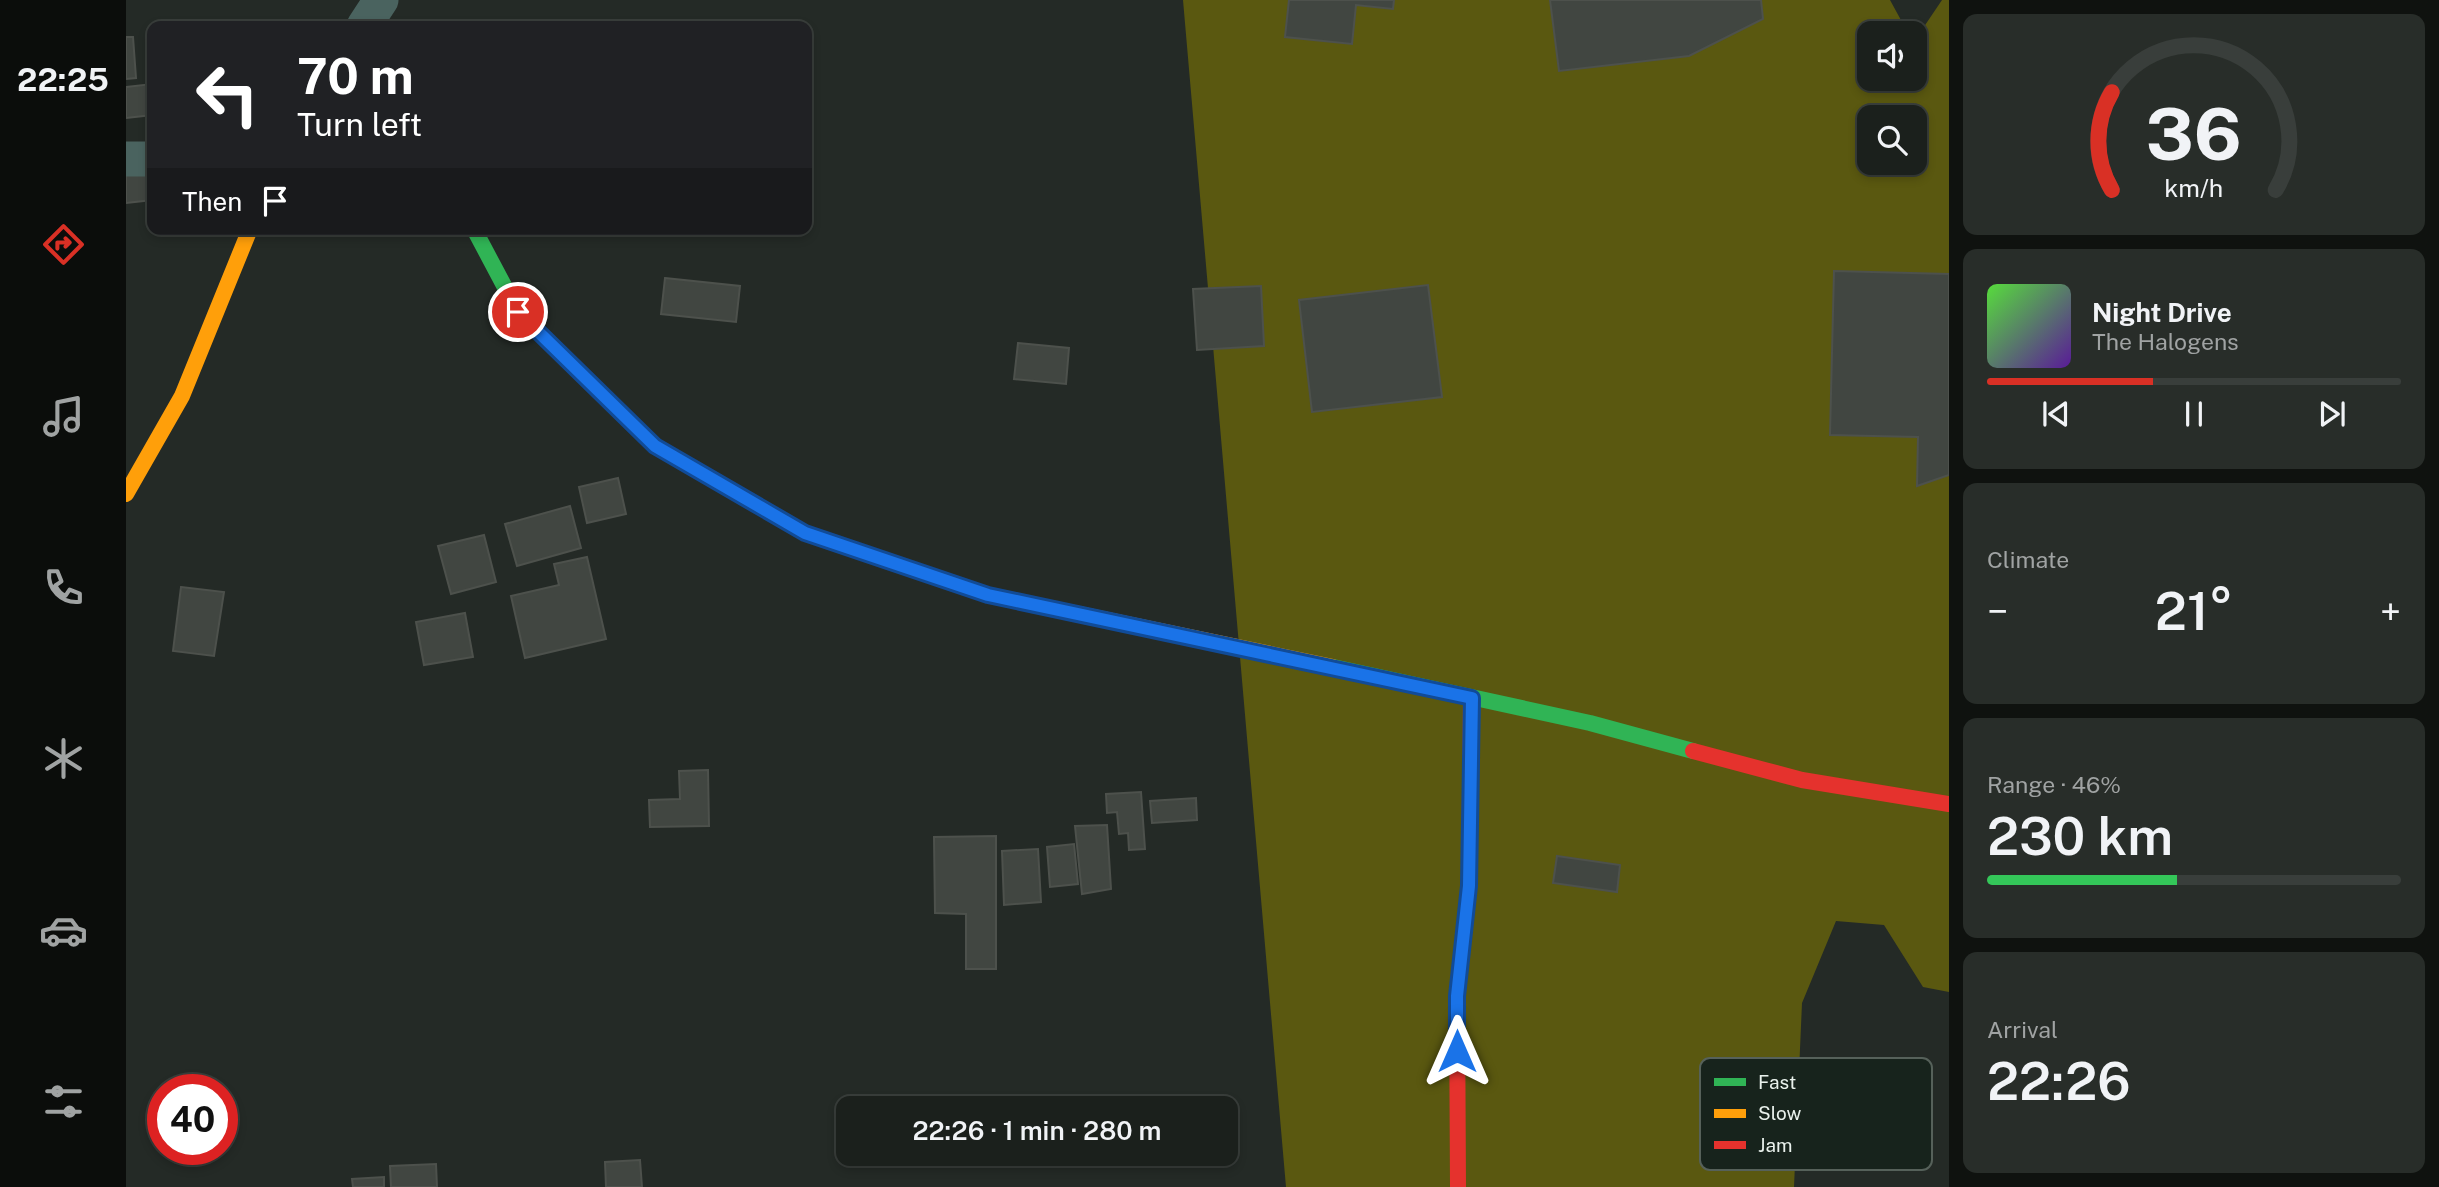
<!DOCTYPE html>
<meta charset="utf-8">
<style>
:root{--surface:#1b201c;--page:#282d29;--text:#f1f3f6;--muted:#a0a3a3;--line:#393e3b;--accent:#d93025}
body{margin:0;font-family:"Public Sans",sans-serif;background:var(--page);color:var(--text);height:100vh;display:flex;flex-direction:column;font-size:26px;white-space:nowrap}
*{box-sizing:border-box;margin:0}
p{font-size:23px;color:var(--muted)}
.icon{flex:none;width:38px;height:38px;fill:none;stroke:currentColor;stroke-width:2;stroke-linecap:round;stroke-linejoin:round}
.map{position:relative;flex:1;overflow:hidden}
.sheet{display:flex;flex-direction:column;gap:14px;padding:14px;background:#0f120f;width:490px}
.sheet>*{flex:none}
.guide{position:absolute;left:21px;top:21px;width:665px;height:214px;border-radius:14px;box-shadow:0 4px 10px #0003,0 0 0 2px var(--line);background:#202124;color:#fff;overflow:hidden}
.controls{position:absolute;left:1731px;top:21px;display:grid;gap:14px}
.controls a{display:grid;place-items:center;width:70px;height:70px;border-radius:14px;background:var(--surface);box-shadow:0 4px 10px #0003,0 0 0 2px var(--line);font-size:35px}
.speed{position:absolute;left:21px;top:1074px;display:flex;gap:14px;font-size:35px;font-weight:700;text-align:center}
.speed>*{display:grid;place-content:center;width:91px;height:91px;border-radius:50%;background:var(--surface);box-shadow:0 4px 10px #0003,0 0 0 2px var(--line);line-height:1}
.speed .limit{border:10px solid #d22;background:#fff;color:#111}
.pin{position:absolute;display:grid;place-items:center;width:60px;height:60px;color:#fff;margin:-30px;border:4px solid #fff;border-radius:50%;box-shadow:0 2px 7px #0007}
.me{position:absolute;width:77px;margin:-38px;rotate:0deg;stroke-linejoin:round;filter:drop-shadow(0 0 5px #0008)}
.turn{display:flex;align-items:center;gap:24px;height:147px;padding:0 35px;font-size:32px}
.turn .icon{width:91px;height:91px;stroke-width:2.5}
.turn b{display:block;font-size:49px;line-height:60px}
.then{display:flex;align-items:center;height:66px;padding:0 35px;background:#0003;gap:14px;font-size:26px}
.big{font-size:52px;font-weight:600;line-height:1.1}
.sheet .tile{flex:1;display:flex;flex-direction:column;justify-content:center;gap:10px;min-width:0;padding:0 24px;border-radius:14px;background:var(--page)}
.sheet .dial{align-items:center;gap:0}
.dial svg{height:182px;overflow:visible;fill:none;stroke:var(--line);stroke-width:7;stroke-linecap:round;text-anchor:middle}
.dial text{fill:var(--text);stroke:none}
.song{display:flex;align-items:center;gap:21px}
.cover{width:84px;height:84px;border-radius:10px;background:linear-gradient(135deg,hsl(110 70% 55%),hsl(270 70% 35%))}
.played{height:7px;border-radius:4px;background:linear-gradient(90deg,var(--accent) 40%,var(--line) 40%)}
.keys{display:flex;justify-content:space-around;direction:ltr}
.heat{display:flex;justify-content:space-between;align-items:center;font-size:38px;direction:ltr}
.charge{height:10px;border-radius:5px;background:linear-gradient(90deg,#34c759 46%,var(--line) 0)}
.trip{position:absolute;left:710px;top:1096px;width:402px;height:70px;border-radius:14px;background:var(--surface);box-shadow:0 4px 10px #0003,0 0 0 2px var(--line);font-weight:600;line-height:70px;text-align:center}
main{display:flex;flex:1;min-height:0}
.dock{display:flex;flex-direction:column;width:126px;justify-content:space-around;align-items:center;background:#0b0d0b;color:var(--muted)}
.dock .icon{width:49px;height:49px}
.dock .selected{color:var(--accent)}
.dock b{font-size:32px;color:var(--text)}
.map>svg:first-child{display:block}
</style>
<main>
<nav class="dock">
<b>22:25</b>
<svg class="icon selected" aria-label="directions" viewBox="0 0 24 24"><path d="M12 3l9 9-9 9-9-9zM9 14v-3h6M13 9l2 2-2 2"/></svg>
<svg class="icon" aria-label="music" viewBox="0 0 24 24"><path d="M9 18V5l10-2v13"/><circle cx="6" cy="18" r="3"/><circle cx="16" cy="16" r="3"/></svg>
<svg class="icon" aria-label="phone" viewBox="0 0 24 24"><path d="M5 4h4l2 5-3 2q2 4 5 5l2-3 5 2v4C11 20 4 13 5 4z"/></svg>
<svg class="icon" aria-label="climate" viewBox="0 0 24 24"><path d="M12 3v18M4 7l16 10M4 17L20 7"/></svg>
<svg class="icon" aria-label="car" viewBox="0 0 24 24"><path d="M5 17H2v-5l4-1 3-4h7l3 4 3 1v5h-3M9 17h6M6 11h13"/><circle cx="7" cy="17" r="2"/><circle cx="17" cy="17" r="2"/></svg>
<svg class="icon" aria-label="filters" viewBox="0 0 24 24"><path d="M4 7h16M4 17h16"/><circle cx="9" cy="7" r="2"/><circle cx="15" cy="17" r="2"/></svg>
</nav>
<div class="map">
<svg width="1823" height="1187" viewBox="0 0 1823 1187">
<rect width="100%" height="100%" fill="#242a26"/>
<path fill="#5a5810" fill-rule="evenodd" d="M1057 0H1764L1782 33H1743V79H1788L1789 40 1816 0H1823V992L1797 987 1758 925 1710 921 1676 1003 1668 1187H1160ZM1743 117H1788V163H1743Z"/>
<g fill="#414641" stroke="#4d514c" stroke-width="2">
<path d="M1163 0H1268L1267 9 1230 5 1226 44 1159 37Z"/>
<path d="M1424 0H1635L1637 19 1563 56 1433 71Z"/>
<path d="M0 37H7L10 78 0 79Z"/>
<path d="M26 84V115L0 118V87Z"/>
<path d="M26 168V200L0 203V171Z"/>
<path d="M1708 271 1823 274V475L1791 486 1792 437 1704 435Z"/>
<path d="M539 278 614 286 610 322 535 314Z"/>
<path d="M1302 285 1316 397 1186 412 1173 300Z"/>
<path d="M1135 286 1138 346 1071 350 1067 289Z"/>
<path d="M892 343 943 348 940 384 888 379Z"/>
<path d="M492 478 500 514 461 523 453 487Z"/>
<path d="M444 506 455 548 391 566 379 524Z"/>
<path d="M358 535 370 582 325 594 312 546Z"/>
<path d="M461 557 480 639 399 658 385 596 433 585 428 564Z"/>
<path d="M55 587 98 592 88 656 47 651Z"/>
<path d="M339 613 347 657 298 665 290 622Z"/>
<path d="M582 770 583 826 524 827 523 800 554 799 553 771Z"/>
<path d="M1015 792 1019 849 1003 850 1002 833 993 834 991 812 981 813 980 794Z"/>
<path d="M1070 798 1071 820 1026 823 1024 801Z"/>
<path d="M981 825 985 889 956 894 949 826Z"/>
<path d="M870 836V969H840V914L809 913 808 837Z"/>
<path d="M948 844 952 884 924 887 921 847Z"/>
<path d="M912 849 915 902 878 905 876 851Z"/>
<path d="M1431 856 1494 865 1491 892 1427 883Z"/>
<path d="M514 1160 516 1187H480L479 1162Z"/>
<path d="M310 1164 311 1187H265L264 1166Z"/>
<path d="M258 1177V1187H227L226 1179Z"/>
</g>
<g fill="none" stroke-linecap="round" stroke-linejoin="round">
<g stroke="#4a635f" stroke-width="35">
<path d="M238 26 255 0"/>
<path d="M0 159H26"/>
</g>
<g stroke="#30b455" stroke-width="16">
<path d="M348 229 392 312 529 446 679 533 823 582"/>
<path d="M1207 667 1464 723 1567 751"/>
</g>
<g stroke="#ff9f0a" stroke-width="16">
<path d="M0 494 56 396 124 229"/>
<path d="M823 582 862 595 1207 667"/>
</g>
<g stroke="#e5322d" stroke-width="16">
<path d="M1567 751 1676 780 1823 804"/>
<path d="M1332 1187 1331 996 1343 886 1345 698"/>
</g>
</g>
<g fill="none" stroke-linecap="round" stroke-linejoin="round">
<g stroke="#114b97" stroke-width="18">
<path id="route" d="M392 312 529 446 679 533 862 595 1346 698 1343 886 1331 996V1051"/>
</g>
<use href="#route" stroke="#1a73e8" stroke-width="12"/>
</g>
<rect x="1574" y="1058" width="232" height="112" rx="10" fill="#17231c" stroke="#56615a" stroke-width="2"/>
<rect x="1588" y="1078" width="32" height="8" fill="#30b455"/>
<rect x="1588" y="1109" width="32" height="9" fill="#ff9f0a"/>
<rect x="1588" y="1141" width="32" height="8" fill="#e5322d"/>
<g font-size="19" fill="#e9f1ec">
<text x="1632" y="1089">Fast</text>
<text x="1632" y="1120">Slow</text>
<text x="1632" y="1152">Jam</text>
</g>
</svg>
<div class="controls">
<a><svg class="icon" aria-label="sound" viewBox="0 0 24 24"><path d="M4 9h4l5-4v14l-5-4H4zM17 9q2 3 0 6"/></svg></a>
<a><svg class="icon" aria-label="search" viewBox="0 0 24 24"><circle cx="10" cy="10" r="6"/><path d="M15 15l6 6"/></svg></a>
</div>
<div class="speed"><div class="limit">40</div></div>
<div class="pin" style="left:392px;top:312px;background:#d93025"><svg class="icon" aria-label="arrive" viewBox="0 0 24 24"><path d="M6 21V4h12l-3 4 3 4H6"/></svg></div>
<svg class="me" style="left:1331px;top:1051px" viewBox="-20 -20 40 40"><path d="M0-17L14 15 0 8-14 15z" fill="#1a73e8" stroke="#fff" stroke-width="4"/></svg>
<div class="trip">22:26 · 1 min · 280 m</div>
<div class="guide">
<div class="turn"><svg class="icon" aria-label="left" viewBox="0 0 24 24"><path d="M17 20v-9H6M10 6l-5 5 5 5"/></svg><div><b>70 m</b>Turn left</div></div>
<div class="then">Then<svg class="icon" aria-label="arrive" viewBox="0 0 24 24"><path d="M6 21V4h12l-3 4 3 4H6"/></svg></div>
</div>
</div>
<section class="sheet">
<div class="tile dial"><svg viewBox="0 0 100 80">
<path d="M14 69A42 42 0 1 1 86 69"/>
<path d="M14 69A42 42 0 0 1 14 26" stroke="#d93025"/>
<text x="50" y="56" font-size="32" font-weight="700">36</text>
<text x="50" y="72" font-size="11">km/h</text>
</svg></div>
<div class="tile">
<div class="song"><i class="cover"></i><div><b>Night Drive</b><p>The Halogens</p></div></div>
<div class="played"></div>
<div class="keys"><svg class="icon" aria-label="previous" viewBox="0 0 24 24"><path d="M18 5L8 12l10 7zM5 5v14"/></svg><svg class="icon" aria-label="pause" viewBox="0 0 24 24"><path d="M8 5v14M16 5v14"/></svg><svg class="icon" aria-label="next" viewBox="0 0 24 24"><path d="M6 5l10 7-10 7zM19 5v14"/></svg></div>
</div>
<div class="tile"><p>Climate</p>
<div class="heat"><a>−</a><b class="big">21°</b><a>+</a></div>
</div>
<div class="tile"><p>Range · 46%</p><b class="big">230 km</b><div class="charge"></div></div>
<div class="tile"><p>Arrival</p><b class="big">22:26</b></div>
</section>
</main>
